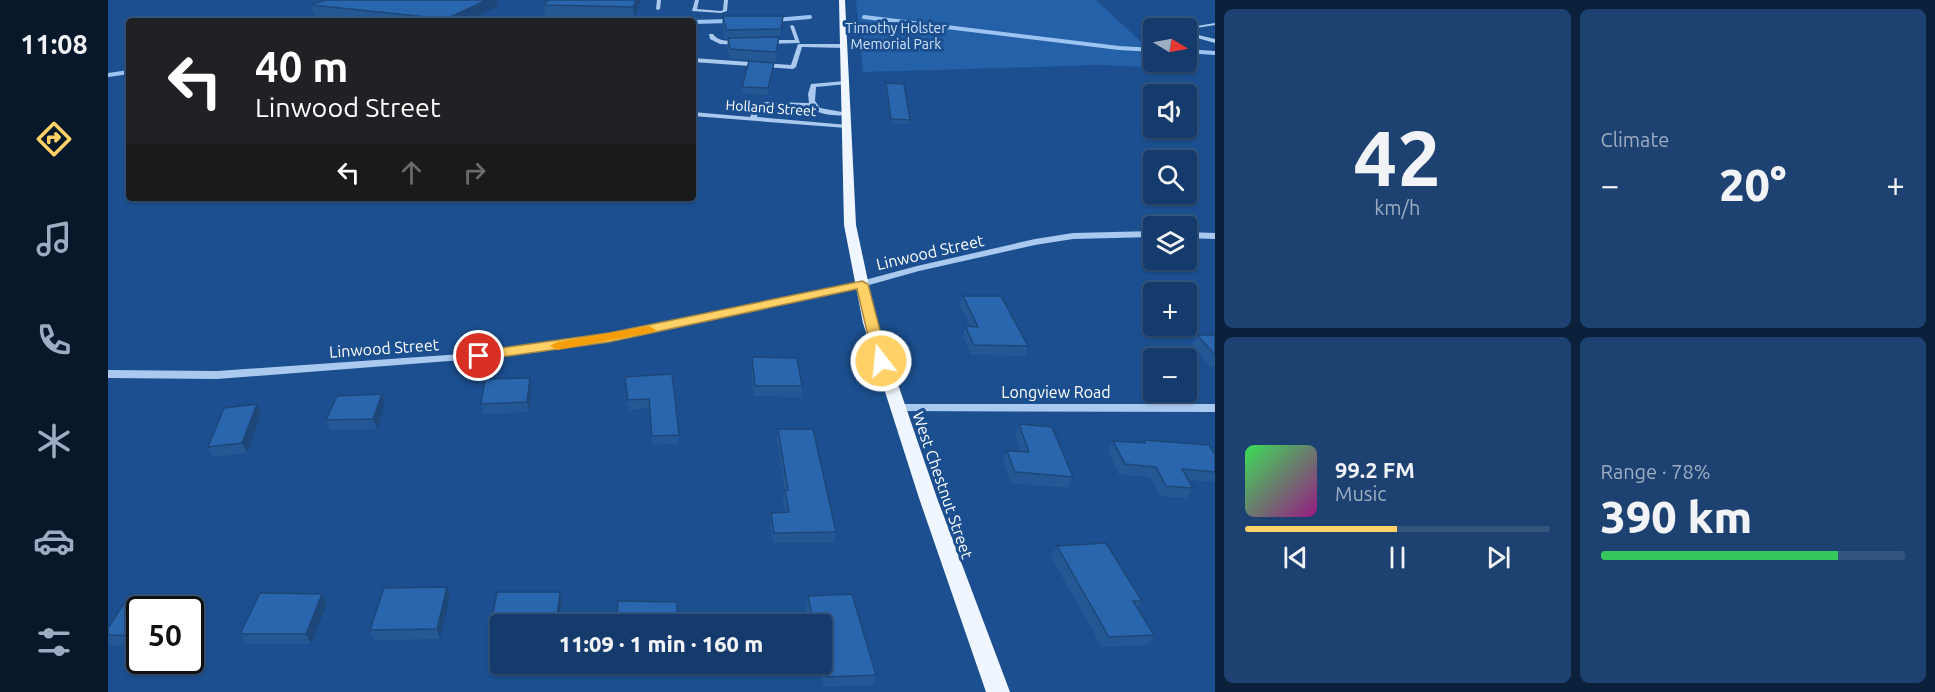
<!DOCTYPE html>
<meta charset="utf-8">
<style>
:root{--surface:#143b6b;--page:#1d4271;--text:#f1f3f6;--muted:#9dadc1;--line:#33557e;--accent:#ffd166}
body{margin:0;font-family:Ubuntu,sans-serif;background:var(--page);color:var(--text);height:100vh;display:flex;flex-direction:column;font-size:22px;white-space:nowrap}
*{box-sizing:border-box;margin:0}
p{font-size:20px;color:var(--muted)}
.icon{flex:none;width:33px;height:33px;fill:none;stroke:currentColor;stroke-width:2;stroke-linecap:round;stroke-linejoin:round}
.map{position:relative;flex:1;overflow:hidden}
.panel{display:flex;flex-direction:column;gap:9px;padding:9px;background:#0b203b;width:720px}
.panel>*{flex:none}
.guide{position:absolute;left:18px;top:18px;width:570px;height:183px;border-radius:6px;box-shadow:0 2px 4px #0004,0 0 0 2px var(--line);background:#202124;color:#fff;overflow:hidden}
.needle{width:39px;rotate:100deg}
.controls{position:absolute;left:1035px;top:18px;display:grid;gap:12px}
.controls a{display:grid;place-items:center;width:54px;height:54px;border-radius:6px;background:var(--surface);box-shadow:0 2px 4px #0004,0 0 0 2px var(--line);font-size:30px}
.speed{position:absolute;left:18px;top:596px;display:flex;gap:12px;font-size:30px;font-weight:700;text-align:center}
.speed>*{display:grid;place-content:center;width:78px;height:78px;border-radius:50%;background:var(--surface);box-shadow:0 2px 4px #0004,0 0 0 2px var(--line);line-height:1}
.speed .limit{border:3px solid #111;border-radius:9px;background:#fff;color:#111}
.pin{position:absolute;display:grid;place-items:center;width:51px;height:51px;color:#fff;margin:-26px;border:3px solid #fff;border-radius:50%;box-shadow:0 2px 6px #0007}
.me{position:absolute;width:66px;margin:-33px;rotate:344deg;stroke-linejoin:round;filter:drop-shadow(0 0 4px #0008)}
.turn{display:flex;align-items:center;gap:21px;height:126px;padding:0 30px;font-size:27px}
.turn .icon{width:78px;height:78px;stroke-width:2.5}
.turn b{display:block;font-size:42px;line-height:51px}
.lanes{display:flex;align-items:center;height:57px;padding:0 30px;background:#0003;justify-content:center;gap:30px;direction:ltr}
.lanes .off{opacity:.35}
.big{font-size:45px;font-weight:800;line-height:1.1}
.panel .widget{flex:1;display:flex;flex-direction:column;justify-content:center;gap:9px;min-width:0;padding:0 21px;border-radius:9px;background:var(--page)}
.panel .dial{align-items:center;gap:0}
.dial b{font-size:78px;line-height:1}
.song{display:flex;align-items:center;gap:18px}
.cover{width:72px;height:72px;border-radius:9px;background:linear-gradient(135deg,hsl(130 70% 55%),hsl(310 70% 35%))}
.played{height:6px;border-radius:3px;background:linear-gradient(90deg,var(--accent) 50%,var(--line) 50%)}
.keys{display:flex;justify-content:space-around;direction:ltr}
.heat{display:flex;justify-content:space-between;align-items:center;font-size:33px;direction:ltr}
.charge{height:9px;border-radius:4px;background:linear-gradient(90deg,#34c759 78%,var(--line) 0)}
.panel .tiles{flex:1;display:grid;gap:9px;grid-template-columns:repeat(2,1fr)}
.trip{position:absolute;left:382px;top:614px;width:342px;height:60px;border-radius:6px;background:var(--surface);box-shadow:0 2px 4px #0004,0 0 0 2px var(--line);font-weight:800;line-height:60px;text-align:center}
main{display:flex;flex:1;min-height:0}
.tab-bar{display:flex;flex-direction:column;width:108px;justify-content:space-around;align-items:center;background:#08182b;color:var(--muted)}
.tab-bar .icon{width:42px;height:42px}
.tab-bar .on{color:var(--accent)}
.tab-bar b{font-size:27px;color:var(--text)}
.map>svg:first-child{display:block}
</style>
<main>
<nav class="tab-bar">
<b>11:08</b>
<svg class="icon on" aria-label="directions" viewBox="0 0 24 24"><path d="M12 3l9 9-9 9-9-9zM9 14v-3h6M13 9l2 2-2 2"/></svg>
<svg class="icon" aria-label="music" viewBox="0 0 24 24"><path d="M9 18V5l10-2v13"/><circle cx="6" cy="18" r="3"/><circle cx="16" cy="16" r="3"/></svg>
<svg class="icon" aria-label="phone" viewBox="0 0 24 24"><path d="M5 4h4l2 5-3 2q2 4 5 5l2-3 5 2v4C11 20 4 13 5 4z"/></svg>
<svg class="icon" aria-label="climate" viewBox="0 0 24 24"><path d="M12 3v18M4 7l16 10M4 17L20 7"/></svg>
<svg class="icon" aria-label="car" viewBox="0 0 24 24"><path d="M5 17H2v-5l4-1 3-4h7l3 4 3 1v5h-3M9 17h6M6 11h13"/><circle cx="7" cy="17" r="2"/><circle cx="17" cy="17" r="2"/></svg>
<svg class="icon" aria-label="filters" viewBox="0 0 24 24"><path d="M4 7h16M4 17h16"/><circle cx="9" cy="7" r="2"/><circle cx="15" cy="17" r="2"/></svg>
</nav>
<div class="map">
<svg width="1107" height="692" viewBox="0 0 1107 692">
<rect width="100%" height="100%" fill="#1b4f8f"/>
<path fill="#2461a8" d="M748 0H988L1045 53 1046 62H1054L1061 68 991 65 755 72Z"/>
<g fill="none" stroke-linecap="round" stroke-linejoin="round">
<g stroke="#9cc4f0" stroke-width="4">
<path d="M756 17 1011 48 1046 50"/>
<path d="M667 20 702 17"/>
<path d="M585 22 622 21"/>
<path d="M1078 51 1107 53"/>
<path d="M0 75 21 72"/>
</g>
<g fill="#a9c9ee" fill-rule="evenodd">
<path d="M549 0H553L552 9 550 10 548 9Z"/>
<path d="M587 0H591L589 9 613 11 615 10 616 0H620L619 11 613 13 584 11Z"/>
<path d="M1107 23V25L1082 29 1086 34 1107 39V43L1082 36 1078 28H1077Z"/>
<path d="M684 25 686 26 692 43 657 44 654 42 657 40H687L682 26Z"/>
<path d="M601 34H605C612 44 625 39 635 43L632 45 612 44 602 39Z"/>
<path d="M690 44H736L739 46 736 48 694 47 688 67 685 69 585 62V58L683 65Z"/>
<path d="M737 81 739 82V84L708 87 707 101 712 108 740 113V115C728 116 713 116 703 107L658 106 650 113 649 117 740 125 741 126 738 128 585 116V112L642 117 645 111 656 102 701 103 700 94 703 84Z"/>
<path d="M1046 231V237L965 239 927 245 811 271 754 287 598 321 453 348 354 360 109 379 0 378V370L109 371 354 354 453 342 598 315 753 281 809 266 927 239 965 233Z"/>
<path d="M1078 232 1107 233V239L1078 238Z"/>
<path d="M789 404H1107V412L785 411 783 408 785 405Z"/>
</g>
<path fill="#f0f6ff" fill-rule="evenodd" d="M731 0H737L748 225 769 323 829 498 902 692H878L811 498 755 323 736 225Z"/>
</g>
<g fill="#245895">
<path d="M440 0H533L526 18 437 16 436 5Z"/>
<path d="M203 5 390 6 359 21H252L206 16Z"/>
<path d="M615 16 674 25 672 38H671L667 62 622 58 619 47 620 39H617L614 25Z"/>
<path d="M666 63 660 95 634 94V87Z"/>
<path d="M778 83 802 120 801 124 783 123 777 87Z"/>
<path d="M855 296 920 346 917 356 863 355 855 336 857 326H862L852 305Z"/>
<path d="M1089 335H1107V367H1102L1084 344Z"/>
<path d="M644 357 694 386 693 397 646 396 643 367Z"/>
<path d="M564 374 571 435 570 444 544 445 541 408 521 410 517 377Z"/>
<path d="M423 388 421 412 375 414 373 404Z"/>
<path d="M149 404 153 414 139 453 105 457 100 447Z"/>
<path d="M277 405 269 429 222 430 218 420Z"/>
<path d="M911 424 965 477 960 488 903 483 895 461 899 451 913 452 907 435Z"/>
<path d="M670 429 728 532 726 543H665L662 523 663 513 677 512 675 500 677 490 669 439Z"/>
<path d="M1035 440 1107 454V482L1081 480 1085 488 1079 498 1052 496 1042 477 1011 475 1000 451 1005 441 1034 443Z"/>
<path d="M949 546 1034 601 1029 608 1046 635 1039 645 994 647 943 557Z"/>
<path d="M389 592H452L454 602 451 624H393V645H383L381 635Z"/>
<path d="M22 594 81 595 88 606 82 615V609H32V646L4 645 0 641V628Z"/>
<path d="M700 596 768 675 765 685 716 687 711 663H714V624H702L698 607Z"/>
<path d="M342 597 332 639 266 640 262 630Z"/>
<path d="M219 604 203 644H138L132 634Z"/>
</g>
<g fill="#1d4779">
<path d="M379 0H389L390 6 359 21H338V19Z"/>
<path d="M528 0H533L526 18 525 7Z"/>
<path d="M422 378 423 388 421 412 419 402Z"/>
<path d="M274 394 277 405 269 429 265 419Z"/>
<path d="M149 404 153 414 139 453 134 443Z"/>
<path d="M339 587 342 597 332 639 329 629Z"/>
<path d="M452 592 454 602 451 624H448Z"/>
<path d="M214 594 219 604 203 644 198 634Z"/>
<path d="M81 595 88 606 82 615V609H73Z"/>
</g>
<g fill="#2a66ad" stroke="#1d4779" stroke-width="1.5">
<path d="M218 0H379L338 19 203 5Z"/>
<path d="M440 0H528L525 7 436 5Z"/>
<path d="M615 16H675L673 29 618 30Z"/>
<path d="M671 37 668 52 622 49 620 38Z"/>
<path d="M641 61 666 63 660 88 634 87Z"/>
<path d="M778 83 796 84 802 120 783 119Z"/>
<path d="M855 296H893L920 346 866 345 857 326 870 327Z"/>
<path d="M1089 335H1107V355Z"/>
<path d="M644 357 689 358 694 386H647Z"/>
<path d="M564 374 571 435 544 436 541 399 520 400 517 377Z"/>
<path d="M422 378 419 402 373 404 377 379Z"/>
<path d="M274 394 265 419 218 420 229 396Z"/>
<path d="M149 404 134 443 100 447 116 408Z"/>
<path d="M911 424 944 427 965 477 907 472 899 451 921 452Z"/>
<path d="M670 429H705L728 532 666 533 663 513 681 512 677 490H680Z"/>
<path d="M1035 440 1101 445 1107 454V472L1074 469 1085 488 1058 486 1048 467 1017 464 1005 441 1037 443Z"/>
<path d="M998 543 1034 601H1025L1046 635 1001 637 949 546Z"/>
<path d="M339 587 329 629 262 630 276 588Z"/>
<path d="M389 592H452L448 624H393V635H381Z"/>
<path d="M152 593 214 594 198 634H132Z"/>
<path d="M22 594 81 595 73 609H32V636L0 635V628Z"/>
<path d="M744 594 768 675 719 677 714 657V624H706L700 596Z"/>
<path d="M510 601 569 602V615L595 616V624H508Z"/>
</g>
<path fill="#ffd166" stroke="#a68842" stroke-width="1.5" d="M754 281 760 284 780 361 773 366 766 361 749 289 501 342 371 360 364 356 371 351 501 333Z"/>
<path fill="#f59e0b" d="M541 326 548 330 546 332 449 350 442 346 449 342Z"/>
<g text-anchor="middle" stroke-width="6" stroke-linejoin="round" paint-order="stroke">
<g font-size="14" fill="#cfe3fa" stroke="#1b4f8f">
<text x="788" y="33">Timothy Holster<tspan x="788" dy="16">Memorial Park</tspan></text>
</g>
<g font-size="14" fill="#fff" stroke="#1b4f8f">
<text transform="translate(663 108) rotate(4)" y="5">Holland Street</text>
</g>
<g font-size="16" fill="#fff" stroke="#1b4f8f">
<text transform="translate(822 252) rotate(-13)" y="6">Linwood Street</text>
<text transform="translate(276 348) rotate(-4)" y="6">Linwood Street</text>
<text x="948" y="398">Longview Road</text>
<text transform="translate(835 485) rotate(71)" y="6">West Chestnut Street</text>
</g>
</g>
</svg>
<div class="controls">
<a><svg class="needle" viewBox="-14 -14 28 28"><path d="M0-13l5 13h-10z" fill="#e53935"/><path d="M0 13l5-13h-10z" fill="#9dadc1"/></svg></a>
<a><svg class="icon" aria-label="sound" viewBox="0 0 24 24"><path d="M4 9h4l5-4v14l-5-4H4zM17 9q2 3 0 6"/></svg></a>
<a><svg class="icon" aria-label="search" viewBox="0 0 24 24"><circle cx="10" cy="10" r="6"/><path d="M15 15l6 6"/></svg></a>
<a><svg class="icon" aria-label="layers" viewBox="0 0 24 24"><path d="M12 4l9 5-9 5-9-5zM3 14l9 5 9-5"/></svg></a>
<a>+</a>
<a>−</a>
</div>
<div class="speed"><div class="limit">50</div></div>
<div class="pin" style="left:371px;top:356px;background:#d93025"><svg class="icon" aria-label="arrive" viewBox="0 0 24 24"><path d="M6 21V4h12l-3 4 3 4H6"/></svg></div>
<svg class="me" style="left:773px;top:361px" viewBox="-20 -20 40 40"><circle r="17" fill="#ffd166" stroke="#fff" stroke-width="3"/><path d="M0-11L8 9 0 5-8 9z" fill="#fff"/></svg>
<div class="trip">11:09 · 1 min · 160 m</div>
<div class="guide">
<div class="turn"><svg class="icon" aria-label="left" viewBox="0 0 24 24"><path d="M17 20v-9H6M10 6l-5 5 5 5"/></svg><div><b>40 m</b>Linwood Street</div></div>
<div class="lanes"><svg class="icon" aria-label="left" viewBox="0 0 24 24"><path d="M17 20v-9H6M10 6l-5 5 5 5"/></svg><svg class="icon off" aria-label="ahead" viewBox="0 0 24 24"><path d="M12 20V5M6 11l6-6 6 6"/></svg><svg class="icon off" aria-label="right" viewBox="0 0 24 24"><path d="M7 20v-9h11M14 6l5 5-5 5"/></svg></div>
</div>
</div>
<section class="panel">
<div class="tiles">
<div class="widget dial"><b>42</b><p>km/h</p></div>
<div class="widget"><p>Climate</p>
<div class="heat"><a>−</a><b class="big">20°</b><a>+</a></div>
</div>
<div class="widget">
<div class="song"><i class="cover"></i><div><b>99.2 FM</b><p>Music</p></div></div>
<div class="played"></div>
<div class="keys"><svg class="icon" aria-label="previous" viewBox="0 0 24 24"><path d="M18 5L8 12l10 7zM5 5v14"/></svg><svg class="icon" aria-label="pause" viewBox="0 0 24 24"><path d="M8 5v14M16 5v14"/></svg><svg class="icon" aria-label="next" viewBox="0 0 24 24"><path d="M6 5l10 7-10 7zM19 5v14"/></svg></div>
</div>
<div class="widget"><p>Range · 78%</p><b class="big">390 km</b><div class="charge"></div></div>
</div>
</section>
</main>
